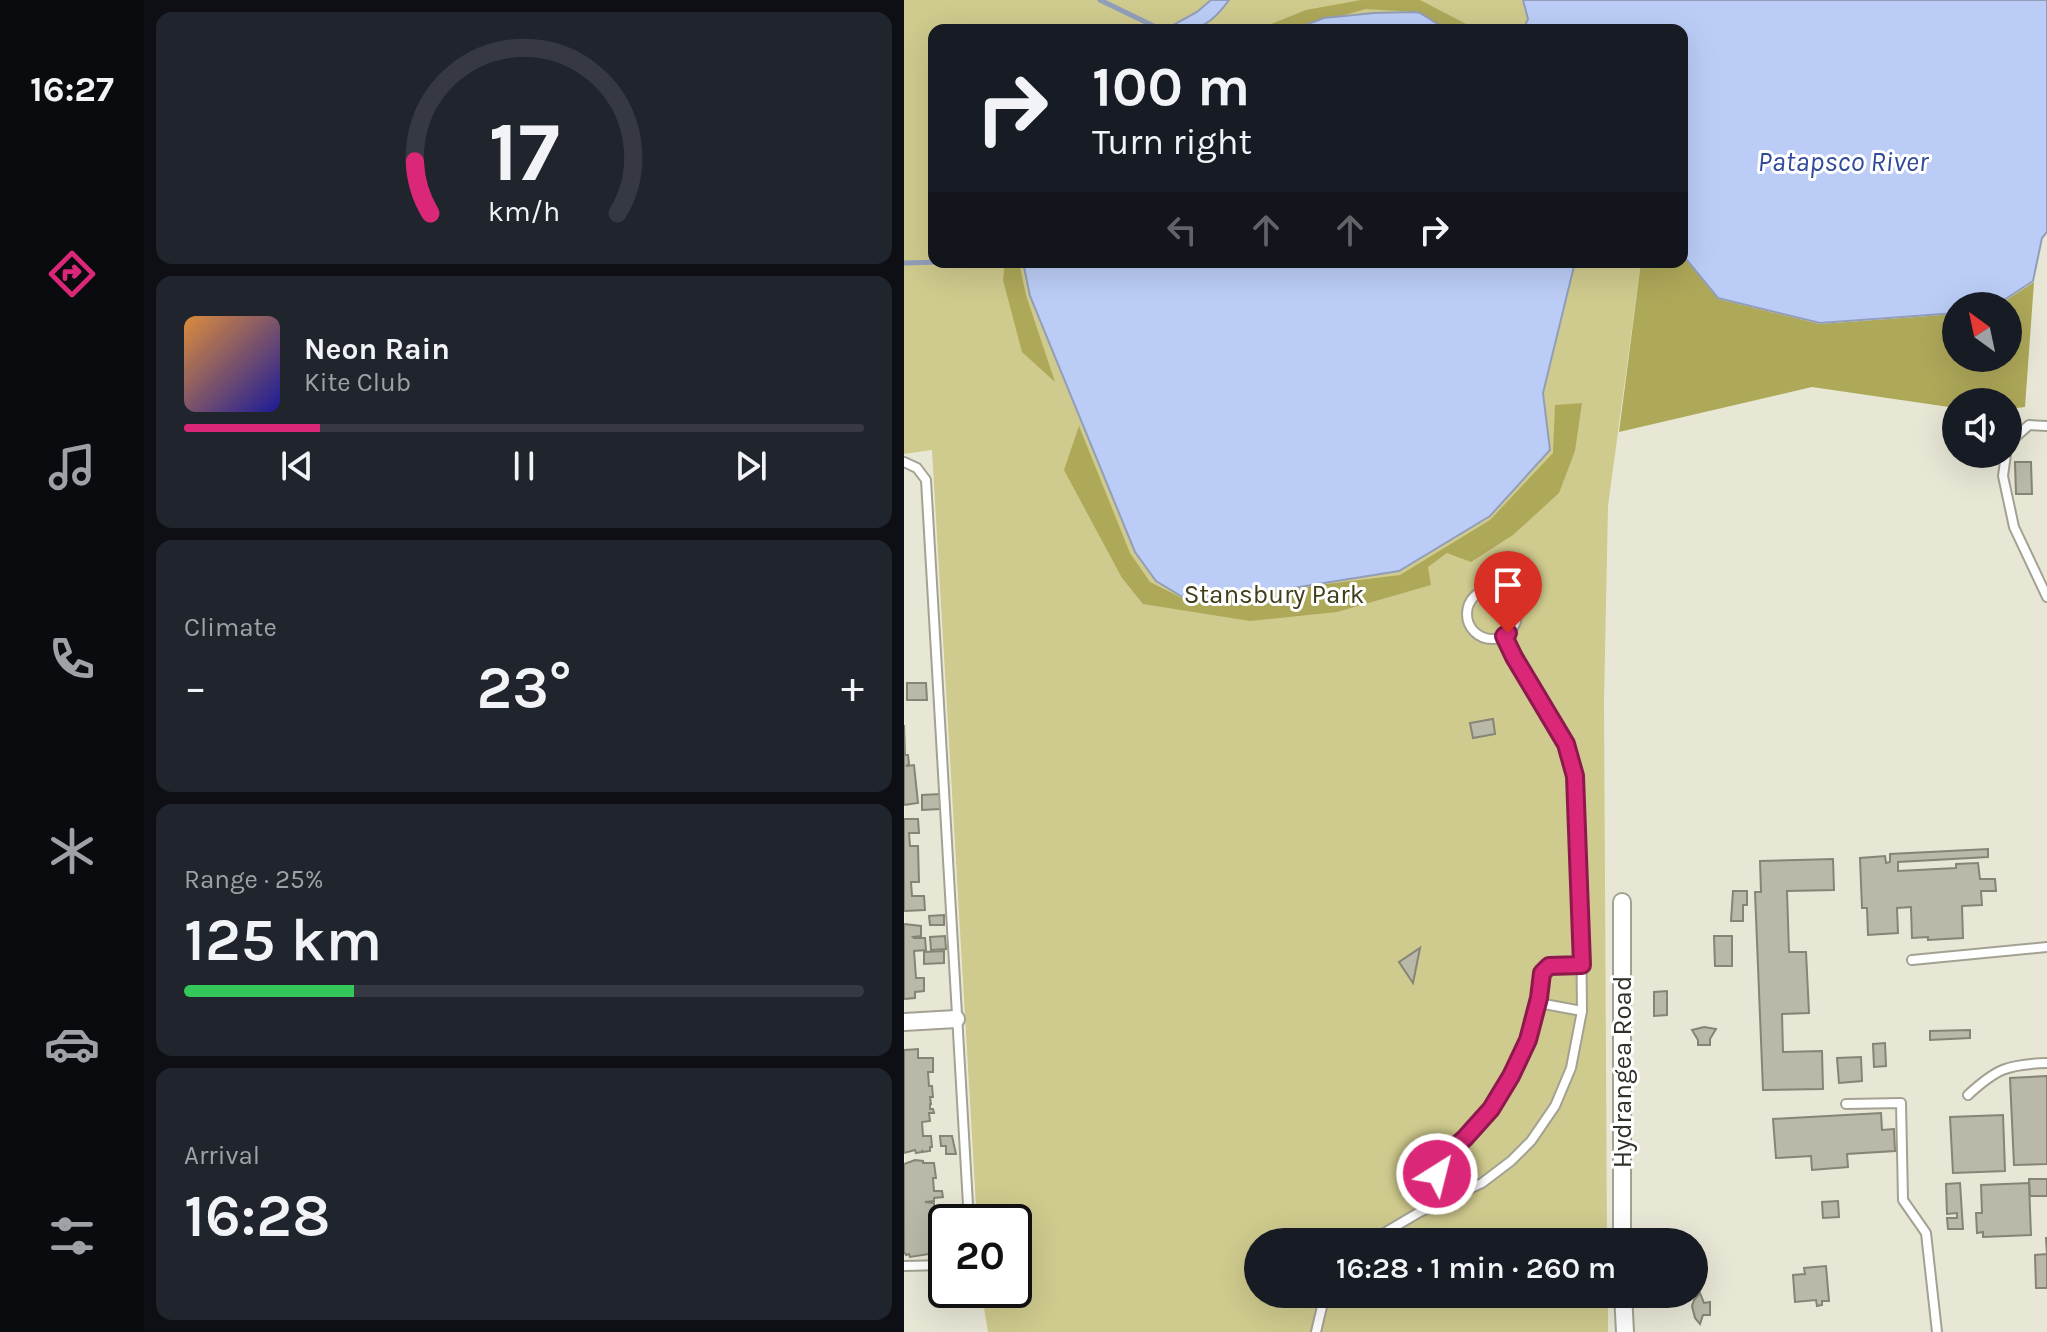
<!DOCTYPE html>
<meta charset="utf-8">
<style>
:root{--surface:#171b24;--page:#20242c;--text:#f1f3f6;--muted:#9ea1a6;--line:#363941;--accent:#db2777}
body{margin:0;font-family:Karla,sans-serif;background:var(--page);color:var(--text);height:100vh;display:flex;flex-direction:column;font-size:30px;white-space:nowrap}
*{box-sizing:border-box;margin:0}
p{font-size:26px;color:var(--muted)}
.icon{flex:none;width:44px;height:44px;fill:none;stroke:currentColor;stroke-width:2;stroke-linecap:round;stroke-linejoin:round}
.map{position:relative;flex:1;overflow:hidden}
.panel{display:flex;flex-direction:column;gap:12px;padding:12px;background:#0d0f14;width:760px}
.panel>*{flex:none}
.banner{position:absolute;left:24px;top:24px;width:760px;height:244px;border-radius:16px;box-shadow:0 8px 32px #0002;background:#171b24;color:var(--text);overflow:hidden}
.needle{width:52px;rotate:327deg}
.buttons{position:absolute;left:1038px;top:292px;display:grid;gap:16px}
.buttons a{display:grid;place-items:center;width:80px;height:80px;border-radius:50%;background:var(--surface);box-shadow:0 8px 32px #0002;font-size:40px}
.speed{position:absolute;left:24px;top:1204px;display:flex;gap:16px;font-size:40px;font-weight:700;text-align:center}
.speed>*{display:grid;place-content:center;width:104px;height:104px;border-radius:50%;background:var(--surface);box-shadow:0 8px 32px #0002;line-height:1}
.speed .limit{border:4px solid #111;border-radius:12px;background:#fff;color:#111}
.pin{position:absolute;display:grid;place-items:center;width:68px;height:68px;color:#fff;margin:-82px -34px;border-radius:50% 50% 50% 0;rotate:-45deg;box-shadow:0 0 8px #0007}
.pin .icon{rotate:45deg}
.me{position:absolute;width:88px;margin:-44px;rotate:36deg;stroke-linejoin:round;filter:drop-shadow(0 0 6px #0008)}
.turn{display:flex;align-items:center;gap:28px;height:168px;padding:0 32px;font-size:36px}
.turn .icon{width:104px;height:104px;stroke-width:2.5}
.turn b{display:block;font-size:56px;line-height:68px}
.lanes{display:flex;align-items:center;height:76px;padding:0 32px;background:#0003;justify-content:center;gap:40px;direction:ltr}
.lanes .off{opacity:.35}
.big{font-size:60px;font-weight:600;line-height:1.1}
.panel .widget{flex:1;display:flex;flex-direction:column;justify-content:center;gap:12px;min-width:0;padding:0 28px;border-radius:16px;background:var(--page)}
.panel .dial{align-items:center;gap:0}
.dial svg{height:208px;overflow:visible;fill:none;stroke:var(--line);stroke-width:7;stroke-linecap:round;text-anchor:middle}
.dial text{fill:var(--text);stroke:none}
.song{display:flex;align-items:center;gap:24px}
.cover{width:96px;height:96px;border-radius:12px;background:linear-gradient(135deg,hsl(30 70% 55%),hsl(240 70% 35%))}
.played{height:8px;border-radius:4px;background:linear-gradient(90deg,var(--accent) 20%,var(--line) 20%)}
.keys{display:flex;justify-content:space-around;direction:ltr}
.heat{display:flex;justify-content:space-between;align-items:center;font-size:44px;direction:ltr}
.charge{height:12px;border-radius:6px;background:linear-gradient(90deg,#34c759 25%,var(--line) 0)}
.trip{position:absolute;left:340px;top:1228px;width:464px;height:80px;border-radius:40px;background:var(--surface);box-shadow:0 8px 32px #0002;font-weight:600;line-height:80px;text-align:center}
main{display:flex;flex:1;min-height:0}
.tab-bar{display:flex;flex-direction:column;width:144px;justify-content:space-around;align-items:center;background:#090b0e;color:var(--muted)}
.tab-bar .icon{width:56px;height:56px}
.tab-bar .active{color:var(--accent)}
.tab-bar b{font-size:36px;color:var(--text)}
.map>svg:first-child{display:block}
</style>
<main>
<nav class="tab-bar">
<b>16:27</b>
<svg class="icon active" aria-label="directions" viewBox="0 0 24 24"><path d="M12 3l9 9-9 9-9-9zM9 14v-3h6M13 9l2 2-2 2"/></svg>
<svg class="icon" aria-label="music" viewBox="0 0 24 24"><path d="M9 18V5l10-2v13"/><circle cx="6" cy="18" r="3"/><circle cx="16" cy="16" r="3"/></svg>
<svg class="icon" aria-label="phone" viewBox="0 0 24 24"><path d="M5 4h4l2 5-3 2q2 4 5 5l2-3 5 2v4C11 20 4 13 5 4z"/></svg>
<svg class="icon" aria-label="climate" viewBox="0 0 24 24"><path d="M12 3v18M4 7l16 10M4 17L20 7"/></svg>
<svg class="icon" aria-label="car" viewBox="0 0 24 24"><path d="M5 17H2v-5l4-1 3-4h7l3 4 3 1v5h-3M9 17h6M6 11h13"/><circle cx="7" cy="17" r="2"/><circle cx="17" cy="17" r="2"/></svg>
<svg class="icon" aria-label="filters" viewBox="0 0 24 24"><path d="M4 7h16M4 17h16"/><circle cx="9" cy="7" r="2"/><circle cx="15" cy="17" r="2"/></svg>
</nav>
<section class="panel">
<div class="widget dial"><svg viewBox="0 0 100 80">
<path d="M14 69A42 42 0 1 1 86 69"/>
<path d="M14 69A42 42 0 0 1 8 49" stroke="#db2777"/>
<text x="50" y="56" font-size="32" font-weight="700">17</text>
<text x="50" y="72" font-size="11">km/h</text>
</svg></div>
<div class="widget">
<div class="song"><i class="cover"></i><div><b>Neon Rain</b><p>Kite Club</p></div></div>
<div class="played"></div>
<div class="keys"><svg class="icon" aria-label="previous" viewBox="0 0 24 24"><path d="M18 5L8 12l10 7zM5 5v14"/></svg><svg class="icon" aria-label="pause" viewBox="0 0 24 24"><path d="M8 5v14M16 5v14"/></svg><svg class="icon" aria-label="next" viewBox="0 0 24 24"><path d="M6 5l10 7-10 7zM19 5v14"/></svg></div>
</div>
<div class="widget"><p>Climate</p>
<div class="heat"><a>−</a><b class="big">23°</b><a>+</a></div>
</div>
<div class="widget"><p>Range · 25%</p><b class="big">125 km</b><div class="charge"></div></div>
<div class="widget"><p>Arrival</p><b class="big">16:28</b></div>
</section>
<div class="map">
<svg width="1143" height="1332" viewBox="0 0 1143 1332">
<rect width="100%" height="100%" fill="#e8e7d6"/>
<g fill="#cfca8d">
<path d="M0 0H307L293 12 270 25 266 30H30V262H737L704 506 700 702 703 1242H354V1294H704V1332H84L77 1290H110V1222H73L28 450 0 454Z"/>
<path d="M325 0H619L624 19 619 30H290L306 21Z"/>
</g>
<g fill="#aea859">
<path d="M457 0H516L566 26 570 30H541L512 12 462 9 386 30H357L360 27 402 10Z"/>
<path d="M778 255 814 299 916 324 1052 314V358H1104V306H1093L1130 282 1121 407 1104 409V402H1052V408L908 387 715 432 737 262H778Z"/>
<path d="M101 262H115L122 295 151 382 118 352 99 280Z"/>
<path d="M678 403 671 451 655 493 609 535 567 562 543 553 524 567 527 585 433 612 346 621 239 604 218 578 160 470 175 426 226 553 246 582 284 601 496 575 586 520 649 453 651 405Z"/>
</g>
<g fill="#bbcdf6" stroke="#929eb9" stroke-width="2">
<path d="M307 0H325C307 25 297 30 266 30L269 25 293 12Z"/>
<path d="M619 0H1143V232L1138 238 1129 281 1091 306H1052V313L916 323 814 298 778 254V30H619L624 19Z"/>
<path d="M512 12 516 13 543 30H388L420 18 470 13Z"/>
<path d="M119 262H671L639 393 646 450 586 516 495 571 389 588 282 599 252 581 231 552 126 296Z"/>
</g>
<g fill="none" stroke-linecap="round" stroke-linejoin="round">
<g stroke="#929eb9" stroke-width="5">
<path d="M196 0 258 30"/>
<path d="M0 263 37 262"/>
</g>
</g>
<g fill="#bab9a9" stroke="#858475" stroke-width="2">
<path d="M1111 462H1127L1128 494H1112Z"/>
<path d="M3 683H22L23 700H3Z"/>
<path d="M589 719 591 734 569 738 566 723Z"/>
<path d="M0 725 1 755H4L5 764 2 766 10 765 14 803 0 805Z"/>
<path d="M36 794V809L18 810V795Z"/>
<path d="M0 819H14L15 833H5L6 846H14L15 882H7L8 896H20L21 910 0 911Z"/>
<path d="M1084 849V857L994 862V871L1052 868V864L1074 863 1076 879H1091L1092 891H1077L1078 905 1058 906 1059 938 1024 940V937L1008 938 1007 907 993 908 994 933 964 935 963 908H958L956 858 981 856 982 863 986 862V854Z"/>
<path d="M929 859 930 890 883 891 885 952H902L905 1013 878 1014 879 1052 918 1051 919 1089 859 1090 851 892H857L856 861Z"/>
<path d="M829 891H843V905H839V921H827Z"/>
<path d="M40 915V925H26L25 916Z"/>
<path d="M0 924 17 926V936L9 937 10 938H21L22 950 10 951 12 978H20V991L11 992V998L0 999Z"/>
<path d="M41 936 42 949 27 950 26 937Z"/>
<path d="M810 936H828V966H811Z"/>
<path d="M516 948 509 983 495 962Z"/>
<path d="M40 951V963L20 964V952Z"/>
<path d="M763 991V1015L750 1016V992Z"/>
<path d="M800 1027 812 1029 806 1039V1045H794V1040L788 1030Z"/>
<path d="M1066 1030V1038L1026 1040V1031Z"/>
<path d="M981 1043 982 1066 970 1067 969 1044Z"/>
<path d="M14 1049V1058H29V1072H24L25 1086H28L29 1097H26L27 1104H26V1109H29L30 1113H25L26 1121 18 1122 19 1136H27L28 1147H26V1151L19 1152 18 1150V1152L12 1153 11 1150 0 1153V1050Z"/>
<path d="M957 1057 958 1081 935 1083 933 1058Z"/>
<path d="M1143 1076V1164L1110 1165 1106 1078Z"/>
<path d="M977 1113 978 1130 990 1129 991 1151 943 1154 944 1167 908 1170 907 1156 872 1158 869 1119Z"/>
<path d="M1099 1115 1101 1171 1049 1173 1046 1117Z"/>
<path d="M36 1136H48L52 1154H42V1146H37Z"/>
<path d="M11 1160 19 1161V1163H30L32 1178H29L30 1191H38L39 1197 30 1198V1201L21 1202 30 1203 32 1253 6 1257 5 1254 2 1255 0 1252V1164Z"/>
<path d="M1125 1179H1143V1196H1126Z"/>
<path d="M1056 1183 1059 1229H1044L1043 1218H1053V1213L1043 1214 1042 1184Z"/>
<path d="M1125 1183 1127 1235 1079 1237V1232L1073 1233 1072 1213H1078L1077 1185Z"/>
<path d="M934 1201 935 1217 919 1218 918 1202Z"/>
<path d="M1142 1238H1143V1288H1132L1131 1255 1143 1254Z"/>
<path d="M922 1266 925 1301H918V1305L913 1306 912 1300 891 1302 889 1275 901 1274 900 1268Z"/>
<path d="M796 1293 800 1303 806 1302V1315H799L796 1324 791 1318 788 1306 790 1300Z"/>
</g>
<g fill="none" stroke-linecap="round" stroke-linejoin="round">
<g stroke="#a3a292" stroke-width="12">
<g id="lane">
<path d="M1104 449 1107 441 1125 425 1143 426"/>
<path d="M1102 454 1099 476 1110 527 1143 597"/>
<path d="M0 462 13 468 22 480 65 1222"/>
<circle cx="588" cy="614" r="25"/>
<path d="M1008 960 1143 947"/>
<path d="M678 1011 640 1004 635 998 638 973 645 966 678 965"/>
<path d="M1064 1095C1092 1069 1104 1064 1143 1063"/>
<path d="M942 1104 997 1103 999 1200 1022 1233 1033 1332"/>
<path d="M540 1200C536 1189 530 1176 536 1165 542 1153 552 1146 561 1138 568 1130 575 1122 582 1115 610 1082 625 1039 635 998"/>
<path d="M465 1242 514 1213 578 1183 607 1161 627 1141 651 1106 667 1068 678 1011 677 916 671 776 662 744 610 657 600 636"/>
<path d="M0 1266 42 1265"/>
<path d="M412 1332 421 1294"/>
</g>
</g>
<g stroke="#a3a292" stroke-width="20">
<g id="street">
<path d="M718 902V1242"/>
<path d="M0 1022 52 1019"/>
<path d="M719 1294 721 1332"/>
</g>
</g>
<use href="#lane" stroke="#fff" stroke-width="8"/>
<use href="#street" stroke="#fff" stroke-width="16"/>
</g>
<g fill="none" stroke-linecap="round" stroke-linejoin="round">
<g stroke="#8e194d" stroke-width="20">
<path id="route" d="M533 1174 535 1166 543 1154 561 1138 587 1109 607 1076 624 1040 635 998 638 973 645 966 678 965 671 776 662 744 610 657 600 636 604 633"/>
</g>
<use href="#route" stroke="#db2777" stroke-width="14"/>
</g>
<g text-anchor="middle" stroke-width="6" stroke-linejoin="round" paint-order="stroke">
<g font-size="26" fill="#413e1b" stroke="#fff">
<text x="370" y="603">Stansbury Park</text>
</g>
<g font-size="26" fill="#31312a" stroke="#fff">
<text transform="translate(718 1072) rotate(-90)" y="9">Hydrangea Road</text>
</g>
<g font-size="28" font-style="italic" fill="#314b99" stroke="#fff">
<text x="939" y="171">Patapsco River</text>
</g>
</g>
</svg>
<div class="buttons">
<a><svg class="needle" viewBox="-14 -14 28 28"><path d="M0-13l5 13h-10z" fill="#e53935"/><path d="M0 13l5-13h-10z" fill="#9ea1a6"/></svg></a>
<a><svg class="icon" aria-label="sound" viewBox="0 0 24 24"><path d="M4 9h4l5-4v14l-5-4H4zM17 9q2 3 0 6"/></svg></a>
</div>
<div class="speed"><div class="limit">20</div></div>
<div class="pin" style="left:604px;top:633px;background:#d93025"><svg class="icon" aria-label="arrive" viewBox="0 0 24 24"><path d="M6 21V4h12l-3 4 3 4H6"/></svg></div>
<svg class="me" style="left:533px;top:1174px" viewBox="-20 -20 40 40"><circle r="17" fill="#db2777" stroke="#fff" stroke-width="3"/><path d="M0-11L8 9 0 5-8 9z" fill="#fff"/></svg>
<div class="trip">16:28 · 1 min · 260 m</div>
<div class="banner">
<div class="turn"><svg class="icon" aria-label="right" viewBox="0 0 24 24"><path d="M7 20v-9h11M14 6l5 5-5 5"/></svg><div><b>100 m</b>Turn right</div></div>
<div class="lanes"><svg class="icon off" aria-label="left" viewBox="0 0 24 24"><path d="M17 20v-9H6M10 6l-5 5 5 5"/></svg><svg class="icon off" aria-label="ahead" viewBox="0 0 24 24"><path d="M12 20V5M6 11l6-6 6 6"/></svg><svg class="icon off" aria-label="ahead" viewBox="0 0 24 24"><path d="M12 20V5M6 11l6-6 6 6"/></svg><svg class="icon" aria-label="right" viewBox="0 0 24 24"><path d="M7 20v-9h11M14 6l5 5-5 5"/></svg></div>
</div>
</div>
</main>
